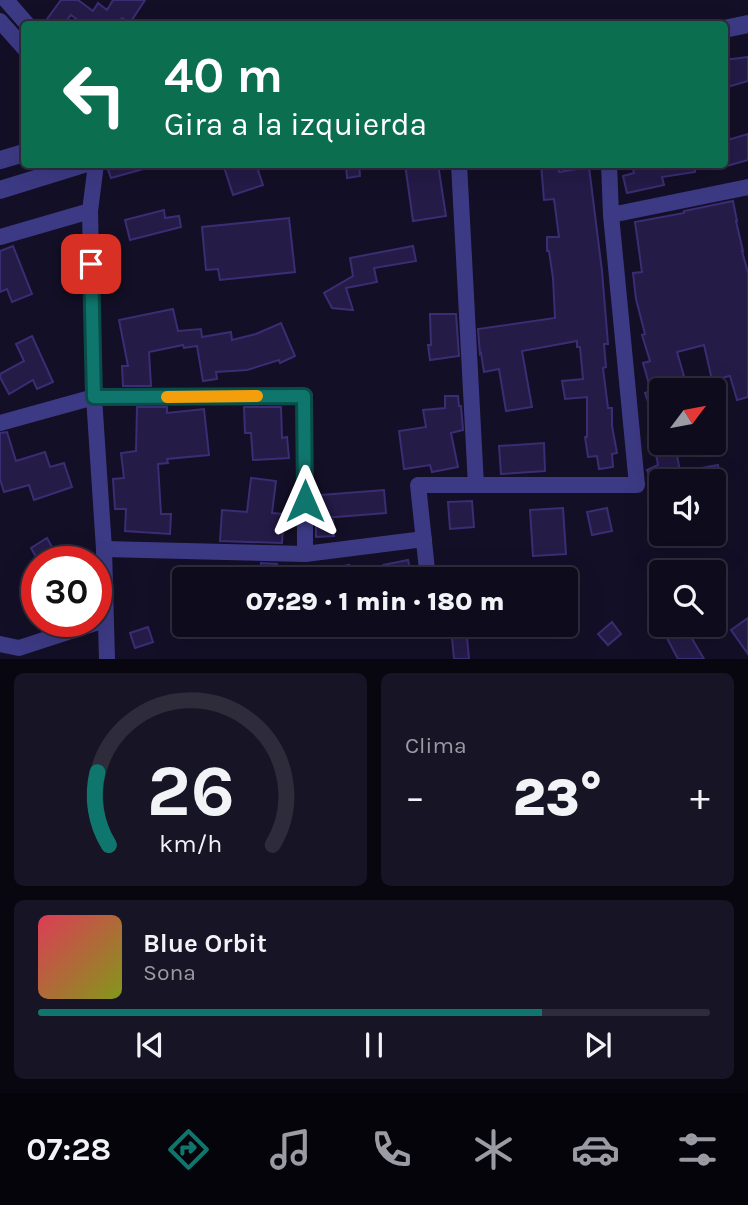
<!DOCTYPE html>
<html lang="es">
<meta charset="utf-8">
<style>
:root{--surface:#0e0b1c;--page:#171425;--text:#f1f3f6;--muted:#9b9ba3;--line:#2e2b3b;--accent:#0f766e}
body{margin:0;font-family:Karla,sans-serif;background:var(--page);color:var(--text);height:100vh;display:flex;flex-direction:column;font-size:26px;white-space:nowrap}
*{box-sizing:border-box;margin:0}
p{font-size:23px;color:var(--muted)}
.icon{flex:none;width:38px;height:38px;fill:none;stroke:currentColor;stroke-width:2;stroke-linecap:round;stroke-linejoin:round}
.map{position:relative;height:659px;overflow:hidden}
.sheet{display:flex;flex-direction:column;gap:14px;padding:14px;background:#08060f;flex:1}
.sheet>*{flex:none}
.guide{position:absolute;left:21px;top:21px;width:707px;height:147px;border-radius:7px;box-shadow:0 7px 28px #0002,0 0 0 2px var(--line);background:#0b6e4f;color:#fff;overflow:hidden}
.needle{width:46px;rotate:58deg}
.buttons{position:absolute;left:649px;top:378px;display:grid;gap:14px}
.buttons a{display:grid;place-items:center;width:77px;height:77px;border-radius:7px;background:var(--surface);box-shadow:0 7px 28px #0002,0 0 0 2px var(--line);font-size:35px}
.speed{position:absolute;left:21px;top:546px;display:flex;gap:14px;font-size:35px;font-weight:700;text-align:center}
.speed>*{display:grid;place-content:center;width:91px;height:91px;border-radius:50%;background:var(--surface);box-shadow:0 7px 28px #0002,0 0 0 2px var(--line);line-height:1}
.speed .limit{border:10px solid #d22;background:#fff;color:#111}
.pin{position:absolute;display:grid;place-items:center;width:60px;height:60px;color:#fff;margin:-30px;border-radius:14px;box-shadow:0 4px 10px #0006}
.me{position:absolute;width:77px;margin:-38px;rotate:0deg;stroke-linejoin:round;filter:drop-shadow(0 0 5px #0008)}
.turn{display:flex;align-items:center;gap:24px;height:147px;padding:0 28px;font-size:32px}
.turn .icon{width:91px;height:91px;stroke-width:2.5}
.turn b{display:block;font-size:49px;line-height:60px}
.big{font-size:52px;font-weight:800;line-height:1.1}
.sheet .widget{flex:1;display:flex;flex-direction:column;justify-content:center;gap:10px;min-width:0;padding:0 24px;border-radius:10px;background:var(--page)}
.sheet .dial{align-items:center;gap:0}
.dial svg{height:182px;overflow:visible;fill:none;stroke:var(--line);stroke-width:7;stroke-linecap:round;text-anchor:middle}
.dial text{fill:var(--text);stroke:none}
.song{display:flex;align-items:center;gap:21px}
.cover{width:84px;height:84px;border-radius:10px;background:linear-gradient(135deg,hsl(350 70% 55%),hsl(70 70% 35%))}
.played{height:7px;border-radius:4px;background:linear-gradient(90deg,var(--accent) 75%,var(--line) 75%)}
.keys{display:flex;justify-content:space-around;direction:ltr}
.heat{display:flex;justify-content:space-between;align-items:center;font-size:38px;direction:ltr}
.sheet .tiles{flex:1;display:grid;gap:14px;grid-template-columns:1fr 1fr}
.widget:last-child{grid-column:span 2}
.trip{position:absolute;left:172px;top:567px;width:406px;height:70px;border-radius:7px;background:var(--surface);box-shadow:0 7px 28px #0002,0 0 0 2px var(--line);font-weight:800;line-height:70px;text-align:center}
.tab-bar{display:flex;height:112px;justify-content:space-around;align-items:center;background:#06040b;color:var(--muted)}
.tab-bar .icon{width:49px;height:49px}
.tab-bar .on{color:var(--accent)}
.tab-bar b{font-size:32px;color:var(--text)}
.map>svg:first-child{display:block}
</style>
<div class="map">
<svg width="748" height="659" viewBox="0 0 748 659">
<rect width="100%" height="100%" fill="#130f26"/>
<g fill="#241b47" stroke="#3b2d73" stroke-width="2">
<path d="M61 0H78L93 11 98 3 107 10 113 0H145L130 23 122 18 117 24H83L71 15 64 24H54L47 19Z"/>
<path d="M748 57V81L724 88V60Z"/>
<path d="M748 134V160L727 166V164L724 165V141Z"/>
<path d="M115 164H146L147 168 111 178 107 167Z"/>
<path d="M223 164H256L263 185 233 195Z"/>
<path d="M346 164H359L360 176 347 178Z"/>
<path d="M405 164H438L446 216 413 221Z"/>
<path d="M541 164H558L559 172 589 167 602 271 608 344H604L606 367 603 368 608 408H612V426L617 453 612 454 613 467 599 469 597 456 588 457 585 437H587V397L565 399 562 381 583 379 580 347H577V341L522 351 532 407 506 411 499 369 484 372 481 353 480 354 478 329 555 318 553 278 549 251H547V237H559L554 199 544 200Z"/>
<path d="M632 164H695V172L662 177 664 185 627 193 623 176 634 173Z"/>
<path d="M733 201 737 221H736L743 251H742L748 273V397L737 400 730 376 712 380 704 345 677 352 684 376 681 377 686 390H662V434L659 435 645 393 651 391 643 363 650 361 642 335 645 334 636 299 633 273 642 272 635 222 684 213V211Z"/>
<path d="M164 210 165 218 179 216 181 227 130 240 125 220Z"/>
<path d="M289 218 295 272 220 280 218 269 206 270 202 227Z"/>
<path d="M13 246 32 294 12 302 7 289 0 292V251Z"/>
<path d="M413 246 416 261 374 268 377 282 346 288 353 310 332 308 324 293 353 276 350 258Z"/>
<path d="M173 309 178 331 201 329 202 337 231 332 232 340 256 334 281 323 295 356 280 363 279 360 247 370 216 372 217 379 203 381 197 346 184 348 183 345 149 352 151 386H123L122 366H128L119 320Z"/>
<path d="M430 314H456L459 356 430 360 428 345H431Z"/>
<path d="M32 336 53 382 37 389 33 380 9 394 0 377V374L24 361 16 344Z"/>
<path d="M445 396H458L459 406H461L463 430 451 433 458 467 432 472 430 465 404 469 399 431 426 427 423 410 445 408Z"/>
<path d="M137 407H167V413L204 409 209 455 167 459 168 463 158 464 161 514H171L170 534 125 531 126 509H115L113 479 124 478 121 453 136 451Z"/>
<path d="M244 407H281L282 438 287 437 289 458 253 460 251 433H245Z"/>
<path d="M7 432 16 461 45 452 50 467 64 463 72 487 34 500 29 485 4 492 0 479V433Z"/>
<path d="M544 443 545 471 501 474 499 446Z"/>
<path d="M654 443H675L680 472 718 465 721 480 713 481H652L647 470 658 465Z"/>
<path d="M251 478 276 481 272 513 284 514 282 543 220 541 222 510 247 512Z"/>
<path d="M384 490 386 513 324 518 321 495Z"/>
<path d="M472 501 474 527 450 529 448 502Z"/>
<path d="M563 508 566 554 533 556 530 510Z"/>
<path d="M607 508 612 531 592 535 587 512Z"/>
<path d="M333 520 334 536 316 537V521Z"/>
<path d="M47 538 60 562H39L31 548Z"/>
<path d="M408 560 412 579H386L383 565Z"/>
<path d="M261 563 277 564V579H262Z"/>
<path d="M349 565 353 579H310V573Z"/>
<path d="M748 618V654L731 630Z"/>
<path d="M612 622 621 634 608 645 598 634Z"/>
<path d="M660 625H684L704 659H678Z"/>
<path d="M148 627 153 642 135 648 130 633Z"/>
<path d="M467 637 469 659H454L452 638Z"/>
</g>
<g fill="none" stroke-linecap="round" stroke-linejoin="round">
<g stroke="#3d3a85" stroke-width="16">
<path d="M6 0 27 24"/>
<path d="M0 21 24 48"/>
<path d="M96 164 90 211 94 397 104 549 107 659"/>
<path d="M459 164 476 485"/>
<path d="M611 215 748 187"/>
<path d="M0 237 90 211"/>
<path d="M0 423 94 397 305 396V554"/>
<path d="M104 549 305 554 424 539"/>
<path d="M428 579 418 485H637L611 215 609 164"/>
<path d="M0 644 19 648 105 620"/>
</g>
<g stroke="#3d3a85" stroke-width="18">
<path d="M724 29 748 24"/>
<path d="M0 160 24 153"/>
<path d="M0 190 84 164"/>
</g>
</g>
<g fill="none" stroke-linecap="round" stroke-linejoin="round">
<g stroke="#0a4d48" stroke-width="18">
<path id="route" d="M91 264 94 397 304 396 305 501"/>
</g>
<use href="#route" stroke="#0f766e" stroke-width="12"/>
<path stroke="#f59e0b" stroke-width="12" d="M167 397 257 396"/>
</g>
</svg>
<div class="buttons">
<a><svg class="needle" viewBox="-14 -14 28 28"><path d="M0-13l5 13h-10z" fill="#e53935"/><path d="M0 13l5-13h-10z" fill="#9b9ba3"/></svg></a>
<a><svg class="icon" aria-label="sound" viewBox="0 0 24 24"><path d="M4 9h4l5-4v14l-5-4H4zM17 9q2 3 0 6"/></svg></a>
<a><svg class="icon" aria-label="search" viewBox="0 0 24 24"><circle cx="10" cy="10" r="6"/><path d="M15 15l6 6"/></svg></a>
</div>
<div class="speed"><div class="limit">30</div></div>
<div class="pin" style="left:91px;top:264px;background:#d93025"><svg class="icon" aria-label="arrive" viewBox="0 0 24 24"><path d="M6 21V4h12l-3 4 3 4H6"/></svg></div>
<svg class="me" style="left:305px;top:501px" viewBox="-20 -20 40 40"><path d="M0-17L14 15 0 8-14 15z" fill="#0f766e" stroke="#fff" stroke-width="4"/></svg>
<div class="trip">07:29 · 1 min · 180 m</div>
<div class="guide">
<div class="turn"><svg class="icon" aria-label="left" viewBox="0 0 24 24"><path d="M17 20v-9H6M10 6l-5 5 5 5"/></svg><div><b>40 m</b>Gira a la izquierda</div></div>
</div>
</div>
<section class="sheet">
<div class="tiles">
<div class="widget dial"><svg viewBox="0 0 100 80">
<path d="M14 69A42 42 0 1 1 86 69"/>
<path d="M14 69A42 42 0 0 1 9 37" stroke="#0f766e"/>
<text x="50" y="56" font-size="32" font-weight="700">26</text>
<text x="50" y="72" font-size="11">km/h</text>
</svg></div>
<div class="widget"><p>Clima</p>
<div class="heat"><a>−</a><b class="big">23°</b><a>+</a></div>
</div>
<div class="widget">
<div class="song"><i class="cover"></i><div><b>Blue Orbit</b><p>Sona</p></div></div>
<div class="played"></div>
<div class="keys"><svg class="icon" aria-label="previous" viewBox="0 0 24 24"><path d="M18 5L8 12l10 7zM5 5v14"/></svg><svg class="icon" aria-label="pause" viewBox="0 0 24 24"><path d="M8 5v14M16 5v14"/></svg><svg class="icon" aria-label="next" viewBox="0 0 24 24"><path d="M6 5l10 7-10 7zM19 5v14"/></svg></div>
</div>
</div>
</section>
<nav class="tab-bar">
<b>07:28</b>
<svg class="icon on" aria-label="directions" viewBox="0 0 24 24"><path d="M12 3l9 9-9 9-9-9zM9 14v-3h6M13 9l2 2-2 2"/></svg>
<svg class="icon" aria-label="music" viewBox="0 0 24 24"><path d="M9 18V5l10-2v13"/><circle cx="6" cy="18" r="3"/><circle cx="16" cy="16" r="3"/></svg>
<svg class="icon" aria-label="phone" viewBox="0 0 24 24"><path d="M5 4h4l2 5-3 2q2 4 5 5l2-3 5 2v4C11 20 4 13 5 4z"/></svg>
<svg class="icon" aria-label="climate" viewBox="0 0 24 24"><path d="M12 3v18M4 7l16 10M4 17L20 7"/></svg>
<svg class="icon" aria-label="car" viewBox="0 0 24 24"><path d="M5 17H2v-5l4-1 3-4h7l3 4 3 1v5h-3M9 17h6M6 11h13"/><circle cx="7" cy="17" r="2"/><circle cx="17" cy="17" r="2"/></svg>
<svg class="icon" aria-label="filters" viewBox="0 0 24 24"><path d="M4 7h16M4 17h16"/><circle cx="9" cy="7" r="2"/><circle cx="15" cy="17" r="2"/></svg>
</nav>
